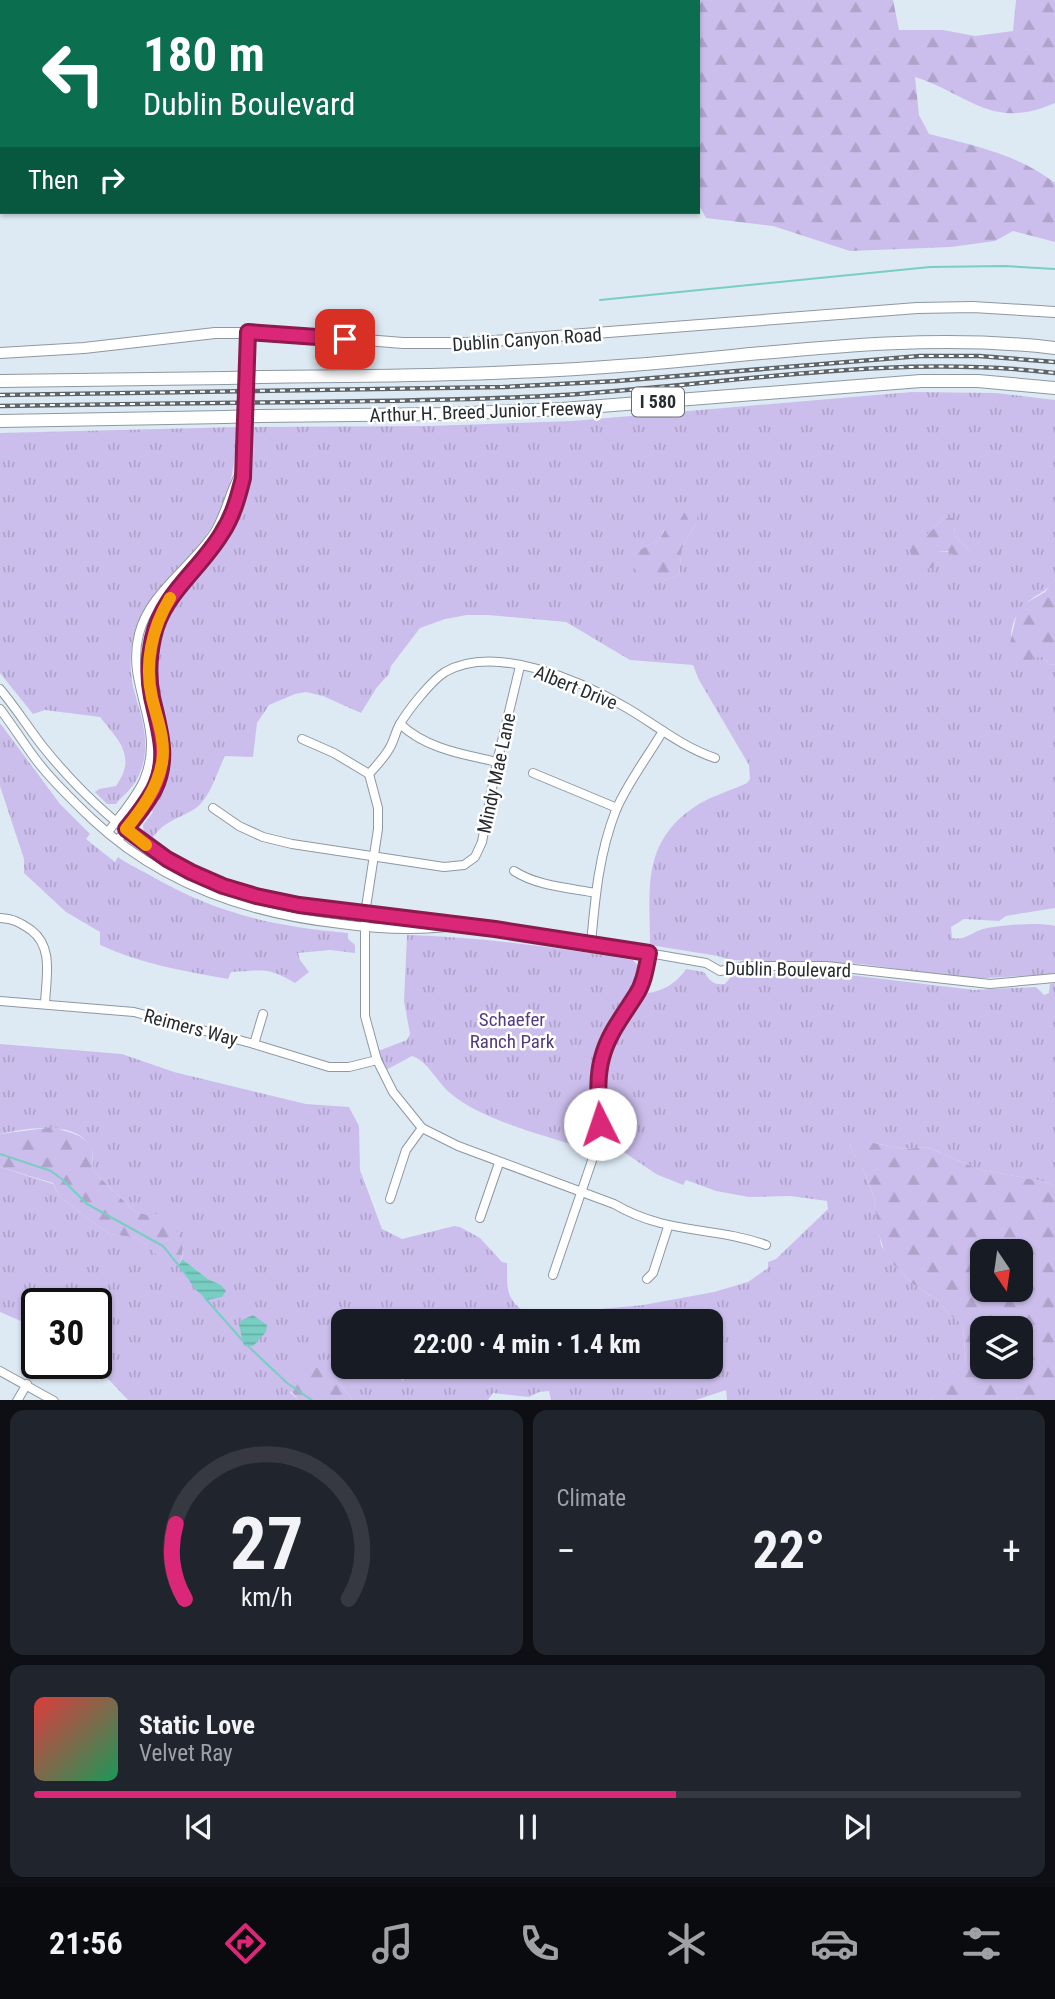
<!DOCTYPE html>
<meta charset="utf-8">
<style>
:root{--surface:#171b24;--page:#20242c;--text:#f1f3f6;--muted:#9ea1a6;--line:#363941;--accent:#db2777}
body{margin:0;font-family:"Roboto Condensed",sans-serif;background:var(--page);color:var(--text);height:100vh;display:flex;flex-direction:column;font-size:26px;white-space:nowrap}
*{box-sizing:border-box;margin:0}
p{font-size:23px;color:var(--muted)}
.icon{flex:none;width:38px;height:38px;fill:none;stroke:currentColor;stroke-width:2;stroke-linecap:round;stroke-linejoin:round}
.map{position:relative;height:1400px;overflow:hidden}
.side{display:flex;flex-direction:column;gap:10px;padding:10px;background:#0d0f14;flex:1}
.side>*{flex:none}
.top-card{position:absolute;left:0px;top:0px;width:700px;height:214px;box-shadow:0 2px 5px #0004;background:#0b6e4f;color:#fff;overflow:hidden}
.needle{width:46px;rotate:167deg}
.fabs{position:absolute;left:970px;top:1239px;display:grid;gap:14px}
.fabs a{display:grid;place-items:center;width:63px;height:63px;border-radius:14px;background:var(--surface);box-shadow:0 2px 5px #0004;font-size:35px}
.speed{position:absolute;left:21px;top:1288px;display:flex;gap:14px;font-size:35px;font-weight:700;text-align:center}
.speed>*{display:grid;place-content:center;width:91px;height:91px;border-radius:50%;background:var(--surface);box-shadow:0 2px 5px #0004;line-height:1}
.speed .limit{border:4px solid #111;border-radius:10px;background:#fff;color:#111}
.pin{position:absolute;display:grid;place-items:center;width:60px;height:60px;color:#fff;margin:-30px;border-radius:14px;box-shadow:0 4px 10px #0006}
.me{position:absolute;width:77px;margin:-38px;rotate:356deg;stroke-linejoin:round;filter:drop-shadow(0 0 5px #0008)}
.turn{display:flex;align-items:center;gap:24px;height:147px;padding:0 28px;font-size:32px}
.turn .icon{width:91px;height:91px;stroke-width:2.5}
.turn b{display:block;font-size:49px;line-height:60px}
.then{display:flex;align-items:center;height:66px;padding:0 28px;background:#0003;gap:14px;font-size:26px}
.big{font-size:52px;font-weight:700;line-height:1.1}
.side .tile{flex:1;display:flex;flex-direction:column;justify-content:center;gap:10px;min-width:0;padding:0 24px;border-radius:14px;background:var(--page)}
.side .dial{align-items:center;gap:0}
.dial svg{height:182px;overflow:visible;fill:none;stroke:var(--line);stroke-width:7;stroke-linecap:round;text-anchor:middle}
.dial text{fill:var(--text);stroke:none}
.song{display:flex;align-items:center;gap:21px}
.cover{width:84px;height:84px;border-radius:10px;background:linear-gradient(135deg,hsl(0 70% 55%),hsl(150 70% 35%))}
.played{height:7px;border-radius:4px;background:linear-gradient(90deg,var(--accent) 65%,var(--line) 65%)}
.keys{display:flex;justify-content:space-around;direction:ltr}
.heat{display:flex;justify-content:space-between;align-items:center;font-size:38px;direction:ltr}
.side .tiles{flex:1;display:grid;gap:10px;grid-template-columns:1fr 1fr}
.tile:last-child{grid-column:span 2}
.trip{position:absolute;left:331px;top:1309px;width:392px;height:70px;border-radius:14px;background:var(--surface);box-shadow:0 2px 5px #0004;font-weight:700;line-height:70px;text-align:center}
.menu{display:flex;height:112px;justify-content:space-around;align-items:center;background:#090b0e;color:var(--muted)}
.menu .icon{width:49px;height:49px}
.menu .on{color:var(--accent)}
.menu b{font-size:32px;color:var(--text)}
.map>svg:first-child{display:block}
</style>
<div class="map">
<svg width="1055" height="1401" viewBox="0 0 1055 1401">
<defs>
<pattern id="grass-tufts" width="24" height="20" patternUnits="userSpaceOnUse" patternTransform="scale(1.75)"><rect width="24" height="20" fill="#ccbeec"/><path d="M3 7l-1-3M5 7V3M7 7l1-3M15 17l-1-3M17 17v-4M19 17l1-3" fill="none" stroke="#afa3cb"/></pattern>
<pattern id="forest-firs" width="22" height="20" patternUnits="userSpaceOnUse" patternTransform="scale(1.75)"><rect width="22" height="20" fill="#ccbeec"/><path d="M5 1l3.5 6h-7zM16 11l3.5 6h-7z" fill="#afa3cb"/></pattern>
<pattern id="water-rules" width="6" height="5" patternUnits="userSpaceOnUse" patternTransform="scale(1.75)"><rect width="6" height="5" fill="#78cec2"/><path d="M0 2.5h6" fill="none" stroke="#68b1a7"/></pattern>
</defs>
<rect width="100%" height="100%" fill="#ddeaf4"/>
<g fill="url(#grass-tufts)" fill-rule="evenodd">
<path d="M912 392 996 393 1055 400V579C1047 592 1040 592 1029 601 1011 616 1007 635 1015 657H1043L1050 665 1055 664V908L1006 916 999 921 964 919 951 927 952 938C965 941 972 932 983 929 1000 925 1038 922 1055 926V974L970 979 861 964 730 960 718 956 650 945C650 890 641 844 693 808 708 797 730 791 747 783L750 779 749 765 699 680 693 665 630 660 566 622 488 615H467L445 619 420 628 391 666 389 674 377 687 361 713 323 696 306 692 295 694 269 705 257 723 253 757 225 756C217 772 210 798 196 808 179 819 163 821 152 839L144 834 143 825 153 812 150 809C164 789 174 762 169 738 167 724 161 710 158 696 154 677 155 657 160 638 170 594 208 568 231 532 250 501 249 462 252 427L428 426 572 421ZM944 518 955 529V536L970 551 938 552 927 535ZM679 522 696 523 682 548 679 574C658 588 646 573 628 561L639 550 659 540 664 530Z"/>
<path d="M238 427C232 497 224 518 177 571 162 588 143 605 136 627 130 647 129 665 133 686 141 718 154 746 137 779 133 788 122 796 116 804H107L95 792 99 789 116 786C137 756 119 741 100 717L45 710 33 714 0 673V433Z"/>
<path d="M0 723 60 804 90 834 86 839 115 862 118 857C127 864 137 868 146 873 214 913 271 926 348 933V939L355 945V953L330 950 298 953 300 960 309 972 295 983C266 966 263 971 231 972L228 979C184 971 141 964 100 945V932L66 912 24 873V859L0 786Z"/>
<path d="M407 935C483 937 558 948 633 960L639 967C632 998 608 1018 598 1048 586 1082 598 1117 589 1150 547 1136 483 1121 450 1093 437 1082 427 1060 412 1056L386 1070 378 1051 407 1040 410 1034 404 1001Z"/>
<path d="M686 969 704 972C710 981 713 985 725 984L734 973H833L974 990 1036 987 1044 995 1049 993 1050 984 1055 983V1186L1045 1182 978 1169 927 1147 904 1149 869 1142H850L851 1149 864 1171 874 1197 881 1245 892 1263 913 1284 937 1300 950 1315 959 1321 963 1328 966 1364 952 1374 951 1380 930 1400H727L726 1390 693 1401 551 1400 549 1391 539 1392 529 1397 493 1393 488 1400H353L330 1373 290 1392 298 1400H128L93 1363H96V1304H37V1328L0 1312V1167L53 1184 60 1197 95 1224 110 1234 138 1238 171 1266 179 1265 184 1271 221 1285 208 1279 182 1259 183 1251 147 1215 134 1211 93 1171C92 1164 94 1155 91 1149 80 1119 24 1128 0 1134V1044L122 1054 174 1072 306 1104 349 1107 359 1126 360 1170 382 1229 402 1239 454 1226 460 1227 480 1238 502 1262 507 1263C507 1299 507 1298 535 1321H343V1367H390L389 1369 403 1381 410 1367H710V1321H547L601 1309 643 1305 714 1292 748 1282 768 1268V1262L776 1259 828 1209 827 1201 791 1196 749 1197 716 1191 686 1180 683 1185 656 1174 615 1146 606 1143C611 1121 604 1100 606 1077 609 1045 630 1020 645 993 661 993 678 982 686 969Z"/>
</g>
<g fill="url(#forest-firs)" fill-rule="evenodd">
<path d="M602 0H893L899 30H943L975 36 1013 31 1016 0H1055V103C991 131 969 94 915 77L919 115 929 134C972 145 1020 155 1055 183V242L1013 231 995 241 951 247 850 251 773 226 706 218 698 203V2H601Z"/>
<path d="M692 509 698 515 696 523 682 548 679 574C659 587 641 578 627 561L639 550 659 540 670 521 679 522 684 513Z"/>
<path d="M944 518H954L955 536 970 551V559L965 563 948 551 938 552 933 567 923 571 910 552V543L913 539 927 535Z"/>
<path d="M1055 579V664L1050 665 1043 657 1033 658 1026 668 1017 667 1010 643 1017 613 1021 606 1045 592Z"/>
<path d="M54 1127C67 1133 89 1134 92 1152 93 1158 92 1165 93 1171L134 1211 147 1215 163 1213C176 1227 189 1245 179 1265L171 1267 138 1238 110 1234 95 1224 60 1197 53 1183 0 1167V1134Z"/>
<path d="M850 1141 869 1142 904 1149 927 1147 978 1169 1045 1182 1055 1186V1400H930L950 1380 952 1374 966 1363 963 1328 959 1322 950 1315 937 1300 913 1284 886 1257 878 1231 874 1197 864 1171 851 1149ZM982 1251H1020V1290H982ZM982 1328H1020V1367H982Z"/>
<path d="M313 1366 330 1373 353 1400H298L285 1383 284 1375 296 1368Z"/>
</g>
<g fill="url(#water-rules)">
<path d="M182 1259 208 1279 221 1285 226 1291 222 1297 207 1300 195 1289 179 1265Z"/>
<path d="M253 1315 267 1325 266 1332 253 1346H244L239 1325 242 1320Z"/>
</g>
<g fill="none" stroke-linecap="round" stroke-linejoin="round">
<g stroke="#78cec2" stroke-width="2">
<path d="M136 2V0"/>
<path d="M600 300 930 267 1005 266 1055 269"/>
<path d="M0 1154 51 1171 63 1180 87 1204 163 1246 188 1277"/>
<path d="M205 1298 243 1341"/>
<path d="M247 1345 287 1383 313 1401"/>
</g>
<g stroke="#8d98a2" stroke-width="10">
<g id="minor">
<path d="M0 689C16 708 29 729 44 748 78 790 121 830 166 858 244 907 334 907 422 919 433 921 443 924 453 926 469 929 485 928 501 930 569 940 638 951 706 963L720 971 745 966H826L990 984 1055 978"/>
<path d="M0 709C13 726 24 744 37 761 53 782 73 801 92 819 161 884 248 914 341 924 376 929 412 931 447 927"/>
<path d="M400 724C427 749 462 754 497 762"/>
<path d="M302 739 334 753 369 774"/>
<path d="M533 773 617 808"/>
<path d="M369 774 378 808V829L365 914V1016L377 1060 393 1092 422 1128 458 1146 614 1204C667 1235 713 1226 766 1245"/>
<path d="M369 774C376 766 384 758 389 749 394 742 395 732 400 724 408 710 431 681 445 672 495 643 582 681 627 708 656 725 682 747 715 758"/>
<path d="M213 808 239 826 263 837 292 844 444 867 464 865 475 857 482 842 497 762 520 666"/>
<path d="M108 832C120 816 136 798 144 780 167 725 125 687 139 634 149 593 192 567 214 533 227 513 231 486 242 470"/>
<path d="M118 840C131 823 147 806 155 787 177 734 138 691 154 634 165 592 200 569 222 533 233 516 238 498 243 478L248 333"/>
<path d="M514 871C537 886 569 888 596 893"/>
<path d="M0 918C14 919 19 922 31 930 54 947 46 978 45 1004"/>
<path d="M591 944C595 898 599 853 616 810 627 784 648 756 663 731"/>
<path d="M0 1001 134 1012 254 1044 329 1067H349L377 1060"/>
<path d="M254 1044 263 1014"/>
<path d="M390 1199 406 1150 422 1128"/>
<path d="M480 1218 499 1163"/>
<path d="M553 1275 598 1143C605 1114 594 1085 602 1056 609 1032 624 1016 637 995 644 982 646 967 649 953"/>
<path d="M647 1279 653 1273 668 1227"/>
<path d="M0 1371 54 1401"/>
<path d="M17 1401 27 1384"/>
</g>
</g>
<g stroke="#8d98a2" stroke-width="12">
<path id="major" d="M0 353 84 348 215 333H278L403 343H467L917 308 973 307 1055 312"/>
</g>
<g stroke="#8d98a2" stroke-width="14">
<g id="highway">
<path d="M261 377C385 376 509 375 632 365 773 354 914 331 1055 348"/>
<path d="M0 381 227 378"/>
<path d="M260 416 448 414 562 409 921 381H978L1055 388"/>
<path d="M0 421 225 417"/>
</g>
</g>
<use href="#minor" stroke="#fff" stroke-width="8"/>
<use href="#major" stroke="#fff" stroke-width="10"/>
<use href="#highway" stroke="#fff" stroke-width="12"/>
<g stroke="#5d646a" stroke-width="4.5">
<g id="rail">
<path d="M0 395 503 387 617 381 920 356H979L1055 362"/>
<path d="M0 406C104 404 209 403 313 402 396 401 480 400 563 395 726 385 891 353 1055 373"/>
</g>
</g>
<use href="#rail" stroke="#fff" stroke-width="2" stroke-dasharray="5" stroke-linecap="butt"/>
<g stroke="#8d98a2" stroke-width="14" stroke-linecap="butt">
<g id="highway-bridge">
<path d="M227 378 261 377"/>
<path d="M225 417 260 416"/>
</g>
</g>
<use href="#highway-bridge" stroke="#fff" stroke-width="12"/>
</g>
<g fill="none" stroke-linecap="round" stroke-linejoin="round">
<g stroke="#8e194d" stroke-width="18">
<path id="route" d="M345 339 248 332 243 478C238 498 233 516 222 533 200 570 162 594 153 638 149 657 148 678 152 697 159 729 170 758 154 790 146 804 136 817 126 829L167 859 191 872 223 886 256 896 299 905 495 929 649 953C646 968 644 983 636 995 623 1016 608 1034 602 1058 596 1080 599 1102 600 1124"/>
</g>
<use href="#route" stroke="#db2777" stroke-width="12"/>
<path stroke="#f59e0b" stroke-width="12" d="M146 845 126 829C142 809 157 789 162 763 166 740 157 719 152 698 144 664 152 628 170 598"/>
</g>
<g text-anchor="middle" stroke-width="5" stroke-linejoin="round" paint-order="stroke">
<rect fill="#fff" stroke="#686b6e" stroke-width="2" x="632" y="387.5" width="52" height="29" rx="5"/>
<g font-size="18" font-weight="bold" fill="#272c30">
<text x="658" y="408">I 580</text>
</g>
<g font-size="19" fill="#272c30" stroke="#fff">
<text transform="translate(527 339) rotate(-4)" y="7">Dublin Canyon Road</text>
<text transform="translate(486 411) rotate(-2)" y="7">Arthur H. Breed Junior Freeway</text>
<text transform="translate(576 687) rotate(22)" y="7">Albert Drive</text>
<text transform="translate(496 773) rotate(-78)" y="7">Mindy Mae Lane</text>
<text transform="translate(788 969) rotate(1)" y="7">Dublin Boulevard</text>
<text transform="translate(191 1027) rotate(15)" y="7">Reimers Way</text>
</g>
<g font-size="19" fill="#553a81" stroke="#fff">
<text x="512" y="1026">Schaefer<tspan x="512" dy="22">Ranch Park</tspan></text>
</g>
</g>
</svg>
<div class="fabs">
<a><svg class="needle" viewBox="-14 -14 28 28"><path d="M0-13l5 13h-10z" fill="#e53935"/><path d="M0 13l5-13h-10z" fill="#9ea1a6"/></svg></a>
<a><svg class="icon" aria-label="layers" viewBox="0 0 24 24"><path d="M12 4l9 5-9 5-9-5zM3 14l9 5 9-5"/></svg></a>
</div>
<div class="speed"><div class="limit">30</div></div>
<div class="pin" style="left:345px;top:339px;background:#d93025"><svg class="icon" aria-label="arrive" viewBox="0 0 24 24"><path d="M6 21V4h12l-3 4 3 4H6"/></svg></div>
<svg class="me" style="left:600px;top:1124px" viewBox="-20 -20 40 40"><circle r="19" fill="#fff"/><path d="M0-13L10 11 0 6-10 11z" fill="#db2777"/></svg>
<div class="trip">22:00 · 4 min · 1.4 km</div>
<div class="top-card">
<div class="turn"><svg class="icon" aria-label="left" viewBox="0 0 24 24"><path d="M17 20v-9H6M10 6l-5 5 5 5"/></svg><div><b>180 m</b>Dublin Boulevard</div></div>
<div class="then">Then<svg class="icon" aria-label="right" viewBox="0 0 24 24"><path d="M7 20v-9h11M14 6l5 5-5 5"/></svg></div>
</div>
</div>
<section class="side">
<div class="tiles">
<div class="tile dial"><svg viewBox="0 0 100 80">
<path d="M14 69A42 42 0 1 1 86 69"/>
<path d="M14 69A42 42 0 0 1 10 36" stroke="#db2777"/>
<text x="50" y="56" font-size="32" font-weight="700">27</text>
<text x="50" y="72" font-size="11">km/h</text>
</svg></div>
<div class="tile"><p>Climate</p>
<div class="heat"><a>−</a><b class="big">22°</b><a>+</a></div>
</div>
<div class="tile">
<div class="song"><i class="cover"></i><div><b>Static Love</b><p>Velvet Ray</p></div></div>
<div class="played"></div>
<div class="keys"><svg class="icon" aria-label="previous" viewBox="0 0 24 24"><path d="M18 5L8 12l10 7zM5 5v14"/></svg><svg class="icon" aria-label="pause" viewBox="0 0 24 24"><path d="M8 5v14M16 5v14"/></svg><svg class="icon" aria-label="next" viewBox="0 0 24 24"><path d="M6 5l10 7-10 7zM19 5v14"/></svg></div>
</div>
</div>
</section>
<nav class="menu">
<b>21:56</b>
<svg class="icon on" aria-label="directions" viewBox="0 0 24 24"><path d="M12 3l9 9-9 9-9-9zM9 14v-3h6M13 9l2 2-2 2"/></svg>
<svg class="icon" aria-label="music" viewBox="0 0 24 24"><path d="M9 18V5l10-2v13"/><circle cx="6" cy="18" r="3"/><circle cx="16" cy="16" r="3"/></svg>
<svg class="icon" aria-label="phone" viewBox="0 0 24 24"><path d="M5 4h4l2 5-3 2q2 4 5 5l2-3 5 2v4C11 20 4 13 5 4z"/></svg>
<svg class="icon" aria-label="climate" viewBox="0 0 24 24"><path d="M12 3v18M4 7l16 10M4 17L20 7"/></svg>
<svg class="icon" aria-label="car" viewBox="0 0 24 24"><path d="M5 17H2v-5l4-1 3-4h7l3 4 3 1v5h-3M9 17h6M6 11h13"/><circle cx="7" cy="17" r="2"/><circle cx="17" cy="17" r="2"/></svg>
<svg class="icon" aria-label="filters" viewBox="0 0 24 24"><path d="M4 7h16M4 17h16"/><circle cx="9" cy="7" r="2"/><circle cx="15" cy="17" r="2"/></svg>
</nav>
